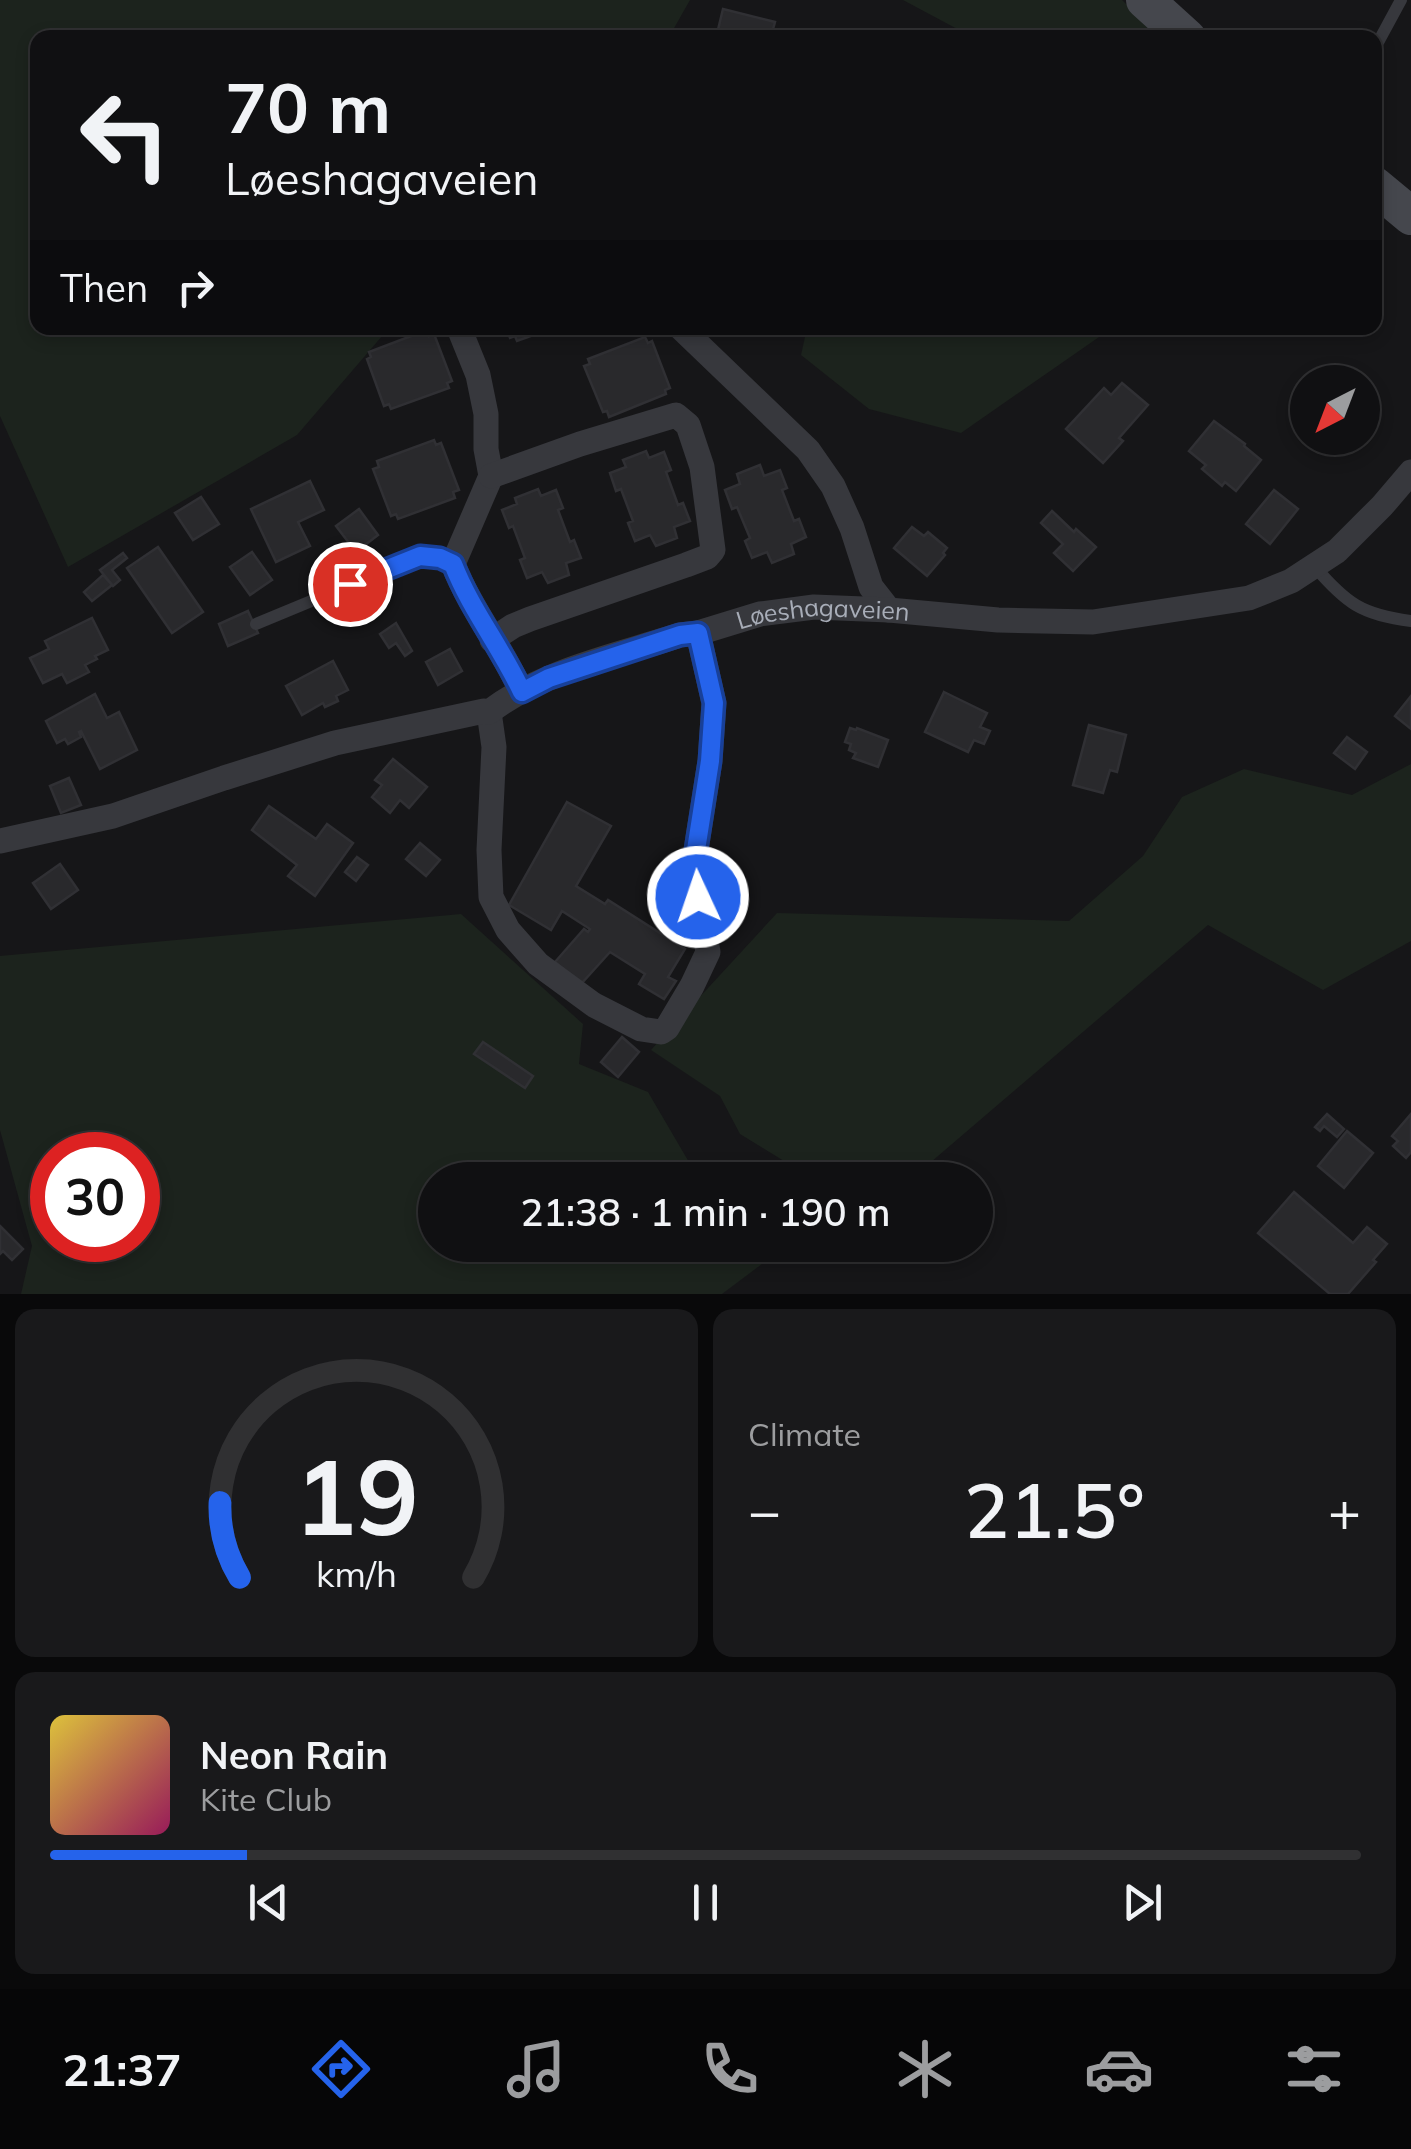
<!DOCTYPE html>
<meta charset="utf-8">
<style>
:root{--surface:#101012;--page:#19191b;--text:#f1f3f6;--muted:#9c9d9f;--line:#303032;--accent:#2563eb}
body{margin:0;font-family:Mulish,sans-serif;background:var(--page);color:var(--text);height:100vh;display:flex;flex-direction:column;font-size:38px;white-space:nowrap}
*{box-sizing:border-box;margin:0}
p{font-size:32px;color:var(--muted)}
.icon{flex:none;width:55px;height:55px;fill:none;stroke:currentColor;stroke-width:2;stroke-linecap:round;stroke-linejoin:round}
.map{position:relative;height:1294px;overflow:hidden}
.panel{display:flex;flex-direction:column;gap:15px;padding:15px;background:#09090a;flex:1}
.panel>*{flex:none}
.hud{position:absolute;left:30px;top:30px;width:1352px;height:305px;border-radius:20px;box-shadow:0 5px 15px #0003,0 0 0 2px var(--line);background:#101012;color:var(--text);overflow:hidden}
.needle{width:65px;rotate:222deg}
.buttons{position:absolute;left:1290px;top:365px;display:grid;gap:20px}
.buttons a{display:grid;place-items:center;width:90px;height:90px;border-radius:50%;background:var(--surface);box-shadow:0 5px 15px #0003,0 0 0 2px var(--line);font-size:50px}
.speed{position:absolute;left:30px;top:1132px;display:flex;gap:20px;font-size:50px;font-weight:700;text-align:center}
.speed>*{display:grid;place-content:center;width:130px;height:130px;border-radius:50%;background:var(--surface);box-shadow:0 5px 15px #0003,0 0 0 2px var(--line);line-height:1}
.speed .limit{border:15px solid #d22;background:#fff;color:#111}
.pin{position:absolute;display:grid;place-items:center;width:85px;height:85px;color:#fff;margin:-42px;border:5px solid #fff;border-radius:50%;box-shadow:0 2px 10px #0007}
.me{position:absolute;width:110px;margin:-55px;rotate:357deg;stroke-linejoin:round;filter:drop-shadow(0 0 8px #0008)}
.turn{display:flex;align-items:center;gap:35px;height:210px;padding:0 30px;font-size:45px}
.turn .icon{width:130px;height:130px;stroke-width:2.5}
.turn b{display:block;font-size:70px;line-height:85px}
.then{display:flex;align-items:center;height:95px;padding:0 30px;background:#0003;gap:20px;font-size:38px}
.big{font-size:75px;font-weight:600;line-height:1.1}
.panel .card{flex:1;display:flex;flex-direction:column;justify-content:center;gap:15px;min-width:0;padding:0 35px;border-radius:20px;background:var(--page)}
.panel .dial{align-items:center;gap:0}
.dial svg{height:260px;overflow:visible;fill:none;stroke:var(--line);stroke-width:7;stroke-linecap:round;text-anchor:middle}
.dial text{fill:var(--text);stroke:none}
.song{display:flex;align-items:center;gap:30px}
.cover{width:120px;height:120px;border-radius:15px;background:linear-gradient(135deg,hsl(50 70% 55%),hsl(330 70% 35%))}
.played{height:10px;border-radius:5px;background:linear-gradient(90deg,var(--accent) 15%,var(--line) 15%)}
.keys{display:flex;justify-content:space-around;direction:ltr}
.heat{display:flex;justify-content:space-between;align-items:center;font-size:55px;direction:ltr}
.panel .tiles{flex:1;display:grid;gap:15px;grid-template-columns:1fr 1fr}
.card:last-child{grid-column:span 2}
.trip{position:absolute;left:418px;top:1162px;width:575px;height:100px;border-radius:50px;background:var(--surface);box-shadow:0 5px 15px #0003,0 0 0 2px var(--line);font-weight:600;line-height:100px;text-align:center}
.tabs{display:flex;height:160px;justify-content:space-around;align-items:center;background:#060607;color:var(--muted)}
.tabs .icon{width:70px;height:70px}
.tabs .on{color:var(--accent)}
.tabs b{font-size:45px;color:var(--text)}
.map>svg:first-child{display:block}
</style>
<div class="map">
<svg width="1411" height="1294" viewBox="0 0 1411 1294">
<rect width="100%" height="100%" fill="#161618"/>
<g fill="#1c231d" fill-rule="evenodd">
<path d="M0 0H690L669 37 38 38V328H389L297 435 68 567 0 416Z"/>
<path d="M903 0H1122L1159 37H965L961 31Z"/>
<path d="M807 328H1112L961 433 869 409 801 355Z"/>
<path d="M1411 764V941L1323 990 1208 925 910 1180H815L740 1134 720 1096 651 1050 777 913 1069 921 1143 856 1182 797 1244 769 1352 795Z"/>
<path d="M461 914 583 1024 579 1064 648 1092 693 1169 704 1180H435V1245H758L766 1261 722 1294H21L32 1246 0 1130V956ZM52 1155H138V1240H52Z"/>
</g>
<g fill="#29292c" stroke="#303034" stroke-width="2.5">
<path d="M723 9 775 22 772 33 776 34V38H716Z"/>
<path d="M506 328H553L517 341 515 336 510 338Z"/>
<path d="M427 330 429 336 434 334 452 381 447 383 449 388 391 409 389 404 384 406 367 359 371 357 369 352Z"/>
<path d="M645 337 648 343 652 341 670 388 665 390 666 394 609 417 607 411 603 412 584 366 590 364 588 359Z"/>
<path d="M1122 383 1148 405 1119 438 1123 441 1103 463 1066 429 1104 388 1111 395Z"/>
<path d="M1214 421 1245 444 1244 446 1261 460 1236 491 1225 482 1222 486 1202 469 1206 465 1189 451Z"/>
<path d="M434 440 436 445 441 443 459 490 453 492 455 498 398 519 396 514 391 516 373 469 379 467 377 461Z"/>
<path d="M646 451 649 458 664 452 671 470 666 472 678 505 683 503 690 521 674 527 677 538 656 546 650 535 635 541 628 523 633 521 621 489 616 491 610 473 626 467 623 460Z"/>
<path d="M760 465 764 476 780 470 787 488 782 490 794 521 799 519 806 537 791 544 794 554 772 563 767 552 752 558 745 541 750 538 737 507 732 509 725 490 740 484 737 474Z"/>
<path d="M310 481 324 510 298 522 310 546 276 562 251 509Z"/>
<path d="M538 489 541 496 556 490 563 508 558 510 570 542 574 540 581 558 566 563 569 575 548 583 542 572 527 578 520 560 525 558 513 526 509 528 502 510 517 504 515 498Z"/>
<path d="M1274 490 1298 509 1270 544 1246 524Z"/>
<path d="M201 497 219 524 193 540 175 513Z"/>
<path d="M359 509 378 535 356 552 336 526Z"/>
<path d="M1052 511 1074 532 1076 529 1096 547 1073 571 1054 553 1063 544 1041 523Z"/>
<path d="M912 527 924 536 928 532 947 548 943 553 945 555 927 576 894 548Z"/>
<path d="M158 547 203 612 172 633 127 568Z"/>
<path d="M252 552 272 580 250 595 230 567Z"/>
<path d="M123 553 127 558 112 570 120 580 113 586 100 570Z"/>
<path d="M103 575 112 585 92 601 84 592Z"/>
<path d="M248 611 258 633 228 646 219 624Z"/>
<path d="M92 618 108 650 95 656 97 659 85 665 89 672 67 683 62 674 43 683 30 658 49 649 45 641Z"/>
<path d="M396 623 412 651 405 656 396 643 389 648 380 634Z"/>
<path d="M450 649 462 671 438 685 426 662Z"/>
<path d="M333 661 348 690 336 696 338 701 325 707 323 703 302 715 286 686Z"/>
<path d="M944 692 987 713 980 727 990 731 984 744 974 740 968 752 925 732Z"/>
<path d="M95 694 107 718 119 712 137 750 100 769 81 731 79 732 81 737 68 744 65 739 57 743 46 721Z"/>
<path d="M1411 696V729L1395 716Z"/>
<path d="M1089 725 1126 735 1117 772 1110 770 1103 793 1073 785Z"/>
<path d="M850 728 856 730 857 728 888 740 878 767 853 758 856 753 849 750 851 744 845 742Z"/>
<path d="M1347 737 1367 752 1355 769 1334 753Z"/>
<path d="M393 759 427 787 409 808 400 800 390 813 372 797 382 785 375 780Z"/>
<path d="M69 778 81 805 61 813 50 786Z"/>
<path d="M567 802 611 826 576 886 605 904 608 900 685 949 668 977 676 981 664 999 639 984 645 974 610 952 581 984 555 962 584 929 588 932 590 929 562 911 551 930 509 905Z"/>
<path d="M269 806 316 839 327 824 353 843 315 896 288 876 297 865 252 830Z"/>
<path d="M420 843 440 860 426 876 406 859Z"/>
<path d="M357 857 368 865 356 881 345 872Z"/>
<path d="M60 864 78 890 51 909 33 883Z"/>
<path d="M622 1037 639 1052 618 1077 601 1062Z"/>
<path d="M483 1042 533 1076 525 1088 474 1054Z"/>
<path d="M1327 1114 1344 1129 1337 1137 1324 1126 1320 1131 1315 1127Z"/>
<path d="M1411 1114V1152L1406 1158 1393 1146 1398 1141 1392 1136Z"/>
<path d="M1347 1131 1373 1153 1344 1188 1318 1166Z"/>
<path d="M1294 1192 1353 1243 1367 1227 1387 1244 1373 1260 1376 1262 1348 1294H1330L1258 1233Z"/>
<path d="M0 1226 23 1249 12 1260 3 1251 0 1254Z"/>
</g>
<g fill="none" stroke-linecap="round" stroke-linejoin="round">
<g stroke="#37383d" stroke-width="12">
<path d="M1375 48 1401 0"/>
<path d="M1315 567C1346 603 1362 615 1411 621"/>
<path d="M256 624 420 556 440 558 453 564"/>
</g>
<g stroke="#37383d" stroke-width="25">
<path d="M459 328 478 375 486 414V449L491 476 453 564C471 610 502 647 521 691"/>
<path d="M681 328 808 450 833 486 852 528 871 587 889 610"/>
<path d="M491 476 580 444 676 415 688 425 702 467 713 550 707 557 686 565 530 619 513 626 492 640"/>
<path d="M489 712 494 747 489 850 491 897 508 930 538 964 594 1005 641 1029 661 1032 667 1028 692 986 708 952 693 869 710 761 714 703 698 633"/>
<path id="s1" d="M0 841 113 816 224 778 335 743 484 711 489 712C544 670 616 656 680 635L698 633 760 614 814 607 889 610 998 620 1093 622 1249 598 1291 581 1337 551 1382 506 1411 472"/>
</g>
<g stroke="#45474d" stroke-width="38">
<path d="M1145 0 1187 38"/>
<path d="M1375 186 1411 216"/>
</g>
</g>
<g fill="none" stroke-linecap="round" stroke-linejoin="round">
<g stroke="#184099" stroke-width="25">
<path id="route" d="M350 584 420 556 440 558 453 564C471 610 501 647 522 692L549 678 680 635 698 633 714 703 710 761 693 869 698 897"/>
</g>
<use href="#route" stroke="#2563eb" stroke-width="18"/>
</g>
<g text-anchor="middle" stroke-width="10" stroke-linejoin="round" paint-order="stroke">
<g font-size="25" fill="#a8adb8" stroke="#111113">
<text dy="9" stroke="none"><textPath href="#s1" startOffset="860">Løeshagaveien</textPath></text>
</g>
</g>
</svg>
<div class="buttons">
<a><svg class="needle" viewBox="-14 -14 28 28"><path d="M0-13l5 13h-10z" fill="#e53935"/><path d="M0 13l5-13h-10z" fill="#9c9d9f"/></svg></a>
</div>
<div class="speed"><div class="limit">30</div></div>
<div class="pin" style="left:350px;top:584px;background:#d93025"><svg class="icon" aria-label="arrive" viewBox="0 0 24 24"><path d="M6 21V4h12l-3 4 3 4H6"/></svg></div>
<svg class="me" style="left:698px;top:897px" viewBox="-20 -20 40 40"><circle r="17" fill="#2563eb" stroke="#fff" stroke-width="3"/><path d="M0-11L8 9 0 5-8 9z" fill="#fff"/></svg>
<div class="trip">21:38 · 1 min · 190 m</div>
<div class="hud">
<div class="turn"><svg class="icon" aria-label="left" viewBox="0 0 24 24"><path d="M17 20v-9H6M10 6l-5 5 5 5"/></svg><div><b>70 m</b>Løeshagaveien</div></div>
<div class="then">Then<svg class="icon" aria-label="right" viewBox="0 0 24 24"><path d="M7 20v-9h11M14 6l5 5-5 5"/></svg></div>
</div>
</div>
<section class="panel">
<div class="tiles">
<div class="card dial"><svg viewBox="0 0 100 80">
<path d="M14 69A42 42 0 1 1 86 69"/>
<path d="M14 69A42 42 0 0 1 8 46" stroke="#2563eb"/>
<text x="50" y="56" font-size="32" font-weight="700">19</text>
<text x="50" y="72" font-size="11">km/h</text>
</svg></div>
<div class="card"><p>Climate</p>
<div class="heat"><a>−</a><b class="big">21.5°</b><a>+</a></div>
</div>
<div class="card">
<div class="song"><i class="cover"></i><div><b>Neon Rain</b><p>Kite Club</p></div></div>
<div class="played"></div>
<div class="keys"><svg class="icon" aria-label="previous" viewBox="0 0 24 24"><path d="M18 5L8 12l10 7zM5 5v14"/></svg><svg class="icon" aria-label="pause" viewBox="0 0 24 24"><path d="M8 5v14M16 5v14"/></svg><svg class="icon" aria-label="next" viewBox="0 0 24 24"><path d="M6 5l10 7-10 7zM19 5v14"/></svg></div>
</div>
</div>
</section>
<nav class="tabs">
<b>21:37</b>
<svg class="icon on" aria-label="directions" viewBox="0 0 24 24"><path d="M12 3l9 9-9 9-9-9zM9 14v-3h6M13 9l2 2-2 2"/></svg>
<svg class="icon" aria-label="music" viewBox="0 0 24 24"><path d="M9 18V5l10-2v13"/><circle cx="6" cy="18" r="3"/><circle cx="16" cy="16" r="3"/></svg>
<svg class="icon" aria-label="phone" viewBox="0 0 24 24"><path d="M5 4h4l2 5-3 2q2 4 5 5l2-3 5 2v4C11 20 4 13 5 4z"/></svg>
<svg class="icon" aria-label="climate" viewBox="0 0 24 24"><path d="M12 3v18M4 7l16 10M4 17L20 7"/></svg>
<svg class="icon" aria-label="car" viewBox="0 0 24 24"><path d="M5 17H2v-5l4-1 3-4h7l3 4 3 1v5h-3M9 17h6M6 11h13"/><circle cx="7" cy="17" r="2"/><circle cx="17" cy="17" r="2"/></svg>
<svg class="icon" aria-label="filters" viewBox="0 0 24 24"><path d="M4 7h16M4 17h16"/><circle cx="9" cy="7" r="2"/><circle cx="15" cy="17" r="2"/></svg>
</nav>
